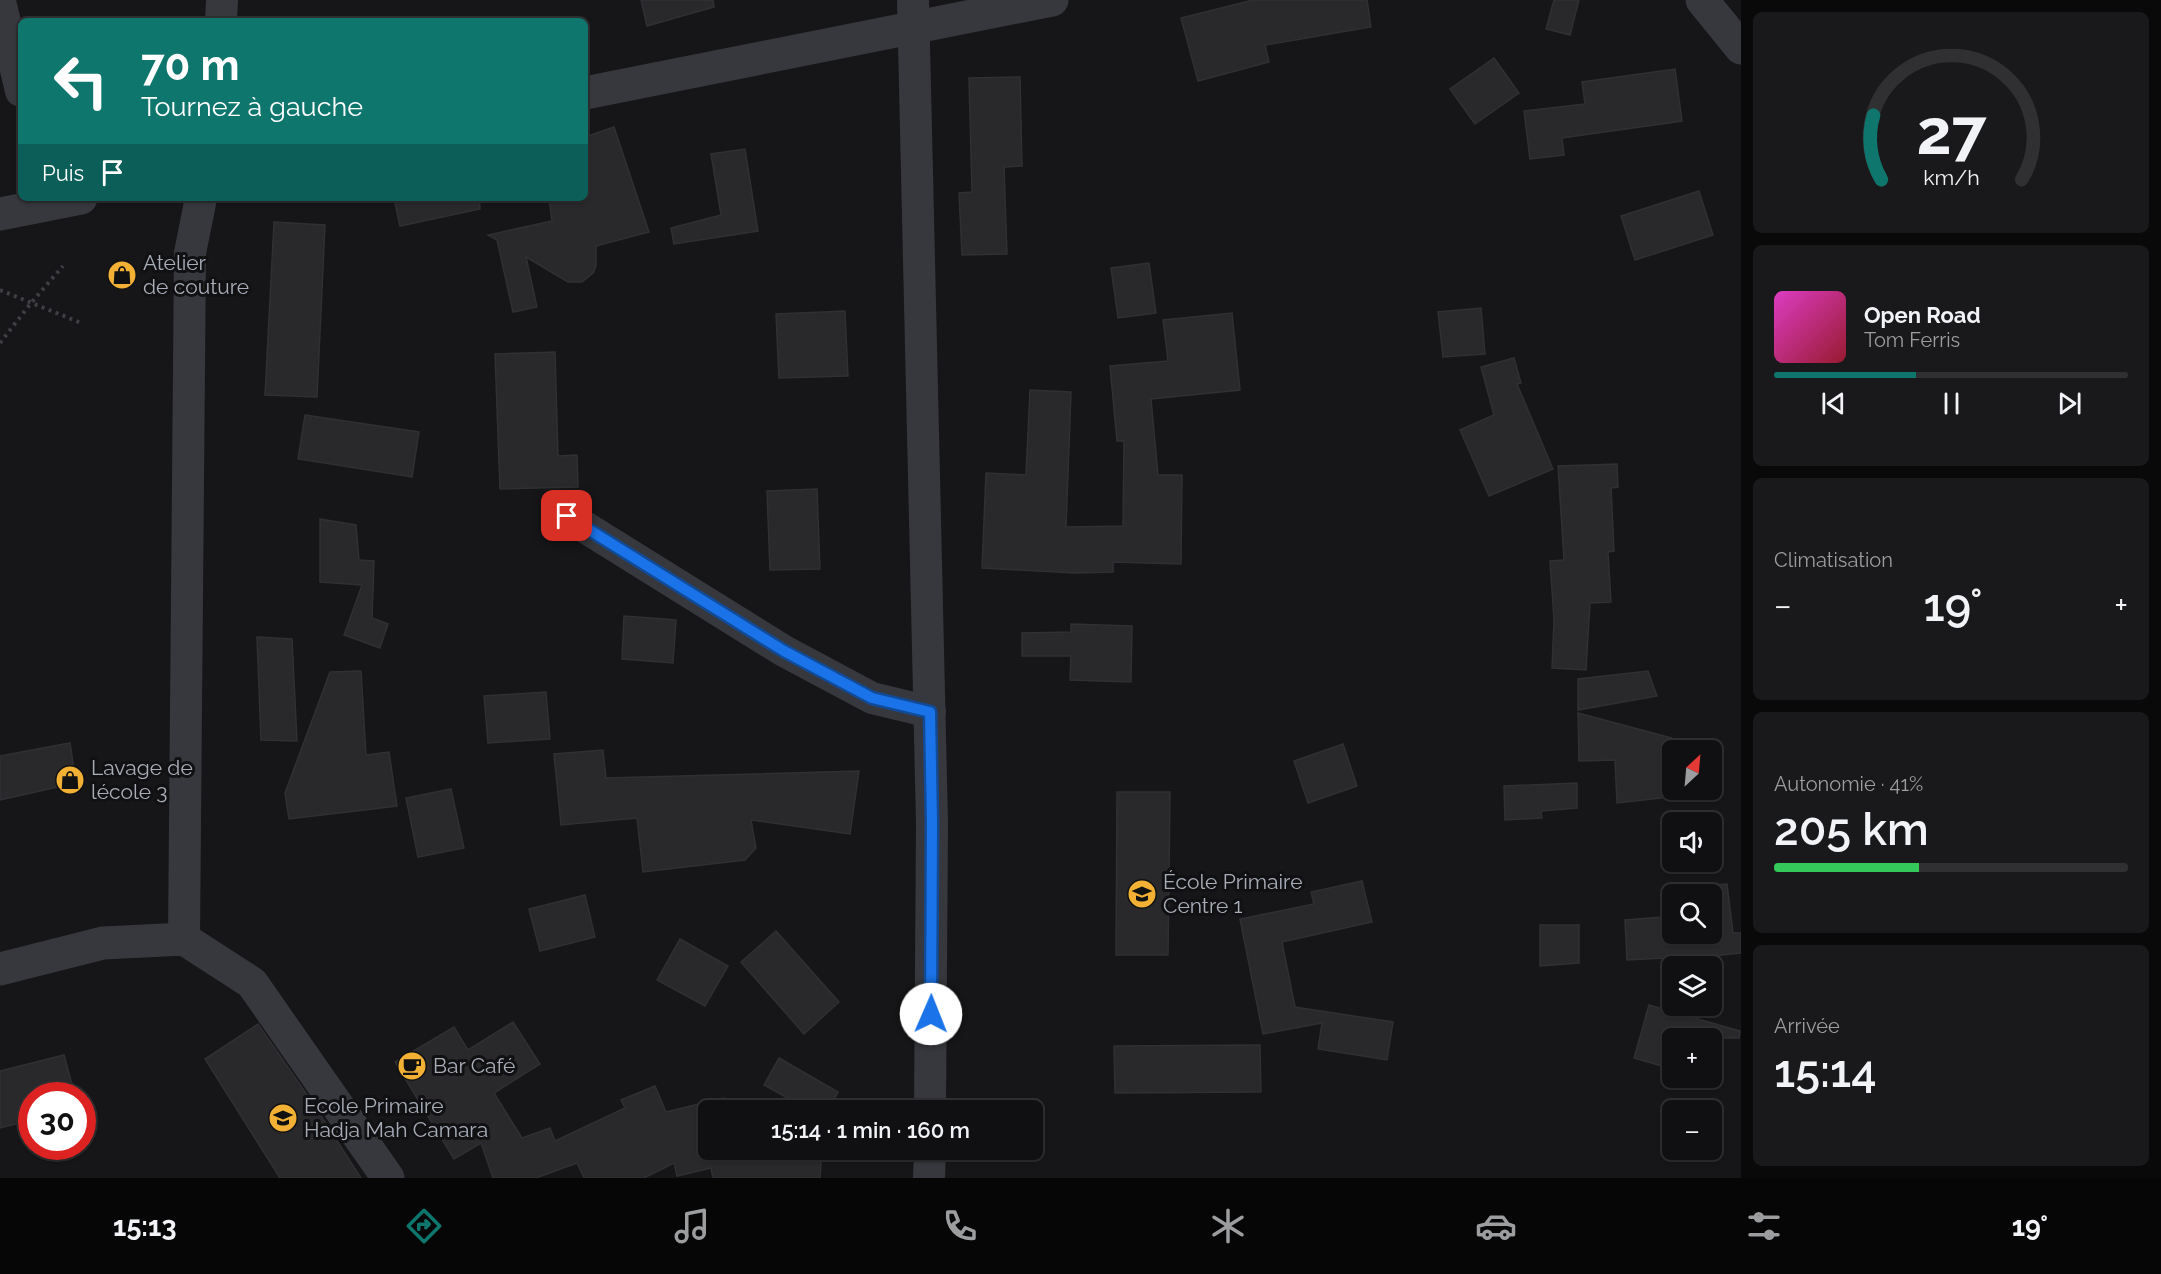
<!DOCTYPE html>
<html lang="fr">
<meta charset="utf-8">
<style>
:root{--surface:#101012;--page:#19191b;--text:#f1f3f6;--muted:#9c9d9f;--line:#303032;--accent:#0f766e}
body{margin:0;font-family:Raleway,sans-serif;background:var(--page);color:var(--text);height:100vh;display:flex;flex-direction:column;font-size:22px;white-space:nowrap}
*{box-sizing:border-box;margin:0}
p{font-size:20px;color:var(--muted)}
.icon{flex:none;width:33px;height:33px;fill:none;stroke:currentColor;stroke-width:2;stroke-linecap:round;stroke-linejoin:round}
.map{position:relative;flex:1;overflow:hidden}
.drawer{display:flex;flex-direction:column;gap:12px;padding:12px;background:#09090a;width:420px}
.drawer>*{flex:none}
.banner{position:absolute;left:18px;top:18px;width:570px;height:183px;border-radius:9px;box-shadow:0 2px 4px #0004,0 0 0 2px var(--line);background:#0f766e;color:#fff;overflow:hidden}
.needle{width:39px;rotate:26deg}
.tools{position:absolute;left:1662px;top:740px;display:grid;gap:12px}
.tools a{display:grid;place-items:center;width:60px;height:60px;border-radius:9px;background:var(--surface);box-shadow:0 2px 4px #0004,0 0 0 2px var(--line);font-size:30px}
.speed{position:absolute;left:18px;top:1082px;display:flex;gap:12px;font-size:30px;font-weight:700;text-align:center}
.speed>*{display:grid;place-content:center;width:78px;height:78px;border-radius:50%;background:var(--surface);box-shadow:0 2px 4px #0004,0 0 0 2px var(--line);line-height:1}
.speed .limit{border:9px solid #d22;background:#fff;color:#111}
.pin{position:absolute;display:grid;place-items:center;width:51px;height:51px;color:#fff;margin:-26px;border-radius:12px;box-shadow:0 3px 9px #0006}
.me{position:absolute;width:66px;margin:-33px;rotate:1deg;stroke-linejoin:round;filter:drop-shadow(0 0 4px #0008)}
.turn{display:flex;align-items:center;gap:21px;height:126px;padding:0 24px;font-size:27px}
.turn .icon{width:78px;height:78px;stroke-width:2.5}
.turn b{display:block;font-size:42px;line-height:51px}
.then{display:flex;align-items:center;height:57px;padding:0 24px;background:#0003;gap:12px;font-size:22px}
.big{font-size:45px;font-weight:600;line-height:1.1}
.drawer .card{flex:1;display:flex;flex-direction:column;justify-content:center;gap:9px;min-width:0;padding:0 21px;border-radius:9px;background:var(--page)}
.drawer .dial{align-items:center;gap:0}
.dial svg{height:156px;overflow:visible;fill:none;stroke:var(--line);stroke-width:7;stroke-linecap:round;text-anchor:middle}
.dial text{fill:var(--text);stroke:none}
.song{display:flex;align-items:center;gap:18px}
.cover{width:72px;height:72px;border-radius:9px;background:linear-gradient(135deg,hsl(310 70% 55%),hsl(350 70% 35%))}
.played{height:6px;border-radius:3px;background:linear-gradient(90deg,var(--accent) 40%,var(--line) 40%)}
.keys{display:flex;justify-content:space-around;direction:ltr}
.heat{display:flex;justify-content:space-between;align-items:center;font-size:33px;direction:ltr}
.charge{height:9px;border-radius:4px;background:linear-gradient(90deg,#34c759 41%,var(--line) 0)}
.trip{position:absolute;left:698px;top:1100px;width:345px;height:60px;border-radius:9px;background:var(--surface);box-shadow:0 2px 4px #0004,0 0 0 2px var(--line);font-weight:600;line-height:60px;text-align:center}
.menu{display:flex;height:96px;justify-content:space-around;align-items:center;background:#060607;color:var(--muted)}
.menu .icon{width:42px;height:42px}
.menu .on{color:var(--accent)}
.menu b{font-size:27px;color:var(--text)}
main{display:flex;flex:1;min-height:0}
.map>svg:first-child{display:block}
</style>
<main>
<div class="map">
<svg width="1741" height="1178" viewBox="0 0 1741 1178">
<rect width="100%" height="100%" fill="#161618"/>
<g fill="#29292c" stroke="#303034" stroke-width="1.5">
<path d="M641 0H713L714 7 647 26Z"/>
<path d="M1253 0H1367L1371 27 1265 45 1269 62 1198 81 1181 18Z"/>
<path d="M1554 0H1579L1570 35 1546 29Z"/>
<path d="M1494 58 1519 93 1475 124 1450 89Z"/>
<path d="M1675 69 1682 121 1562 138 1564 155 1530 159 1524 111 1585 104 1582 82Z"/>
<path d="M1020 77 1022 166 1004 167 1007 254 962 255 959 193 972 192 969 78Z"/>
<path d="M614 127 649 232 596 246V266L593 273 582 282H568L526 257 537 307 513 312 497 240 488 235 552 221 549 198H585V137Z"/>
<path d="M745 149 758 231 674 244 671 228 721 215 711 154Z"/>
<path d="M1699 191 1713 235 1635 260 1621 216Z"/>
<path d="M394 198H479L480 209 400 226Z"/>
<path d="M274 222 325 225 317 397 265 395Z"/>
<path d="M1149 263 1156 313 1118 318 1111 268Z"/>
<path d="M1481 308 1485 354 1443 357 1438 312Z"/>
<path d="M845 311 848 376 779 378 776 314Z"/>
<path d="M1232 313 1240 390 1151 399 1158 475H1182L1181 564 1113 562V572L1075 573 982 568 986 473 1026 475 1030 390 1071 392 1066 527 1123 526 1124 441H1117L1110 366 1168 361 1163 320Z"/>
<path d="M555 352 558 456 577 455 578 487 500 489 495 354Z"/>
<path d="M1514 358 1521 383 1517 384 1553 469 1489 496 1460 430 1494 415 1481 367Z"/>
<path d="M305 415 419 432 412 477 298 459Z"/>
<path d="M1617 464 1618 487 1611 488 1614 551 1608 552 1611 602 1590 603 1586 670 1552 668 1554 620 1550 561 1564 560 1558 466Z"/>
<path d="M817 489 820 569 770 570 767 491Z"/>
<path d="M320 519 356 525 359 560 374 561 372 618 388 624 380 648 344 635 362 585 320 582Z"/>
<path d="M624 616 676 620 673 663 622 659Z"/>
<path d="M1071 624 1132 626 1131 682 1070 680 1071 656H1022V633L1071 632Z"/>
<path d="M257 637 292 639 297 741 261 740Z"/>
<path d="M361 671 366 755 389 752 397 806 289 819 285 793 330 672Z"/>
<path d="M1648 671 1657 696 1578 710V679Z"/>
<path d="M546 692 550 739 488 743 484 696Z"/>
<path d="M1578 713 1672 738V762L1665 767 1669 797 1617 803 1615 760 1579 761Z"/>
<path d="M70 743 76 783 0 800V756Z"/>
<path d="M1343 744 1357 786 1308 803 1294 761Z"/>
<path d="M603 750 606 778 859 771 850 834 751 820 756 848 745 860 643 872 637 818 561 825 554 754Z"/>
<path d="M1577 783V808L1541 811 1542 818 1505 820 1504 786Z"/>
<path d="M451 789 464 848 418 857 406 798Z"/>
<path d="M1117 792H1170L1168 955H1116Z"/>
<path d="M1362 881 1372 922 1282 942 1295 1007 1393 1022 1387 1060 1318 1049 1322 1023 1263 1034 1240 919 1314 904 1311 892Z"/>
<path d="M1727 884 1733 933H1741V953L1685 959V957L1627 960 1625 920 1662 917 1663 933H1712V885Z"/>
<path d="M585 895 595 937 540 951 529 909Z"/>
<path d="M1540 925H1579V963L1540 966Z"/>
<path d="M776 931 839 1002 804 1034 741 962Z"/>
<path d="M680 939 728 966 705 1006 657 980Z"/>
<path d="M1649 1005 1740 1031 1739 1038H1672V1069L1634 1058Z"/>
<path d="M513 1022 540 1064 494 1093 522 1138 550 1128 555 1141 625 1108 621 1100 655 1086 666 1112 724 1098 727 1110H708V1149H822L820 1178H713L711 1168 677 1176 674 1163 644 1178H584L577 1163 536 1178H493L481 1143 454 1159 395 1062 454 1027 468 1050Z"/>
<path d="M258 1024 312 1102 361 1178H280L205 1059Z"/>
<path d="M1260 1045 1261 1092 1115 1093 1114 1046Z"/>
<path d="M64 1055 75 1095H32V1120L0 1128V1071Z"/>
<path d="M779 1058 838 1092 828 1110H809L764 1085Z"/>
</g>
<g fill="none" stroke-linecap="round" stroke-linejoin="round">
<g stroke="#3d3f44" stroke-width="4" stroke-dasharray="3 4.5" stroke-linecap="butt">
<path d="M0 290 81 323"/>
<path d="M0 343 31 303 63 266"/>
</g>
<g stroke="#37383d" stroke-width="32">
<path d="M913 0 932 823 930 1110"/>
<path d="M0 1 21 91"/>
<path d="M221 21 222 0"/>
<path d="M567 516 784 651 872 698 930 712"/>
<path d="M184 939 190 253 201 198"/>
<path d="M929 1178 930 1149"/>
</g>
<g stroke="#37383d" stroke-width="33">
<path d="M1702 0 1741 48"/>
<path d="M585 93 1052 0"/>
<path d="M0 214 81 198"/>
<path d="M0 969 103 943 184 939 252 983 388 1178"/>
</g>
</g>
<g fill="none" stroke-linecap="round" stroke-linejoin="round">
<g stroke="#114b97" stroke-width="15">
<path id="route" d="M567 516 784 651 872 698 930 712 932 823 931 1014"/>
</g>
<use href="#route" stroke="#1a73e8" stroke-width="10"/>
</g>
<defs>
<g id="shop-disc" transform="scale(1.5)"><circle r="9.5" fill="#f2b134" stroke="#111113"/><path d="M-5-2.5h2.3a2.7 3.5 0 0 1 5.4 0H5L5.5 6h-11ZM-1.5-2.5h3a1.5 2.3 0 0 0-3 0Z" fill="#111"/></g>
<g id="school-disc" transform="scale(1.5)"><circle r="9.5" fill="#f2b134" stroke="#111113"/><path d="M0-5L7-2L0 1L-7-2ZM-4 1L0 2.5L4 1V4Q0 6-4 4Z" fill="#111"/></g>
<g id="cafe-disc" transform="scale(1.5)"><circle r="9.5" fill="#f2b134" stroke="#111113"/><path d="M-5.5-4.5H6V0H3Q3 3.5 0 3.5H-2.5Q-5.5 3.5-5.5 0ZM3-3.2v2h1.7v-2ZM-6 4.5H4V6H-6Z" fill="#111"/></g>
</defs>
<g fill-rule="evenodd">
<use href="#shop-disc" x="122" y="275"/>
<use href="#shop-disc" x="70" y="780"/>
<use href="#school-disc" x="1142" y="894"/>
<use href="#cafe-disc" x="412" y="1066"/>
<use href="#school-disc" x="283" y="1118"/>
</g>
<g text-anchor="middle" stroke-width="6" stroke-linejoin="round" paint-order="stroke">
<g font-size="21" fill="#a8adb8" stroke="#111113" text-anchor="start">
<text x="143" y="270">Atelier<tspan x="143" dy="24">de couture</tspan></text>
<text x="91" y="775">Lavage de<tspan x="91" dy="24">lécole 3</tspan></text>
<text x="1163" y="889">École Primaire<tspan x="1163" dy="24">Centre 1</tspan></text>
<text x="433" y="1073">Bar Café</text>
<text x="304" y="1113">Ecole Primaire<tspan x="304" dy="24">Hadja Mah Camara</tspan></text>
</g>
</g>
</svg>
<div class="tools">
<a><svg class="needle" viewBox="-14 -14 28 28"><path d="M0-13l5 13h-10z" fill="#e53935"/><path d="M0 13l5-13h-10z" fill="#9c9d9f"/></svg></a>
<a><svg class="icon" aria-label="sound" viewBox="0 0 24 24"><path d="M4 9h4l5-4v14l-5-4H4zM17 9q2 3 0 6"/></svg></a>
<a><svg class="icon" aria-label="search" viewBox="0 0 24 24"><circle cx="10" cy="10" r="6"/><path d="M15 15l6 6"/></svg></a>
<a><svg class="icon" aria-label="layers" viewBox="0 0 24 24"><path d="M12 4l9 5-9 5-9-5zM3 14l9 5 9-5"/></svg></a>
<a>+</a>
<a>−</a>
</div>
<div class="speed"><div class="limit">30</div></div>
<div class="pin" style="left:567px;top:516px;background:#d93025"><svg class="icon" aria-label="arrive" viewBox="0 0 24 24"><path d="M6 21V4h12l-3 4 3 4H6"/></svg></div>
<svg class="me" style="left:931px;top:1014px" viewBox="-20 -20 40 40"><circle r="19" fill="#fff"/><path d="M0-13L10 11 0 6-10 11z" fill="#1a73e8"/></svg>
<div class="trip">15:14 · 1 min · 160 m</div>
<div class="banner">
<div class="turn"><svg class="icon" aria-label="left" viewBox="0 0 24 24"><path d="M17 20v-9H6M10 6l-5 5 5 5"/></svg><div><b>70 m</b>Tournez à gauche</div></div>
<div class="then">Puis<svg class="icon" aria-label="arrive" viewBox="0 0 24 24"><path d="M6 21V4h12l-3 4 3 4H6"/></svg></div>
</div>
</div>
<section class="drawer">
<div class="card dial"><svg viewBox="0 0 100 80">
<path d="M14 69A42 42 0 1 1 86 69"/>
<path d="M14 69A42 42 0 0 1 10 36" stroke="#0f766e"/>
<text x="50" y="56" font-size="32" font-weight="700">27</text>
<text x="50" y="72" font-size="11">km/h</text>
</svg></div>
<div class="card">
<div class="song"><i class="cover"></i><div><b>Open Road</b><p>Tom Ferris</p></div></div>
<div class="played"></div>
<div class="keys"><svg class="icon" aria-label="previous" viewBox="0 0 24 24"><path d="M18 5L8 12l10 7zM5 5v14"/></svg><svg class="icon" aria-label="pause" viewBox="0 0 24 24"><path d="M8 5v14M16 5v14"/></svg><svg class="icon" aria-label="next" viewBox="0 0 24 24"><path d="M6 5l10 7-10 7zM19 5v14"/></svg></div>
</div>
<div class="card"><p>Climatisation</p>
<div class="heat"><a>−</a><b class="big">19°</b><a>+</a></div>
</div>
<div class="card"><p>Autonomie · 41%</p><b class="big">205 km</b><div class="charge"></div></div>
<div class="card"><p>Arrivée</p><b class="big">15:14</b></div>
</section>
</main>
<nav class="menu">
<b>15:13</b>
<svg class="icon on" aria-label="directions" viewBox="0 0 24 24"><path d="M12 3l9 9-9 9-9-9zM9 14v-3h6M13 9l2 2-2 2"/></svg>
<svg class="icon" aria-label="music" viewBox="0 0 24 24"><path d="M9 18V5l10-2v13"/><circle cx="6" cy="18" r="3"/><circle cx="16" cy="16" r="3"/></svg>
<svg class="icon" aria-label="phone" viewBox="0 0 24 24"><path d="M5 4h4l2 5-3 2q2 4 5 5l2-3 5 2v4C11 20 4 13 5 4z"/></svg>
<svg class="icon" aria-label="climate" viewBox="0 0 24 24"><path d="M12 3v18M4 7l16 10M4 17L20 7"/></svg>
<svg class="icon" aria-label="car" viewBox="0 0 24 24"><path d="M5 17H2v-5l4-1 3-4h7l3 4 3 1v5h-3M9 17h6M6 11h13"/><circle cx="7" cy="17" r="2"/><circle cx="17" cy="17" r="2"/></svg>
<svg class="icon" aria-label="filters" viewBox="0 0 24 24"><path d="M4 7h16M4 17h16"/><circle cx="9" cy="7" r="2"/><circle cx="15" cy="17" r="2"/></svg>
<b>19°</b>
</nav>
